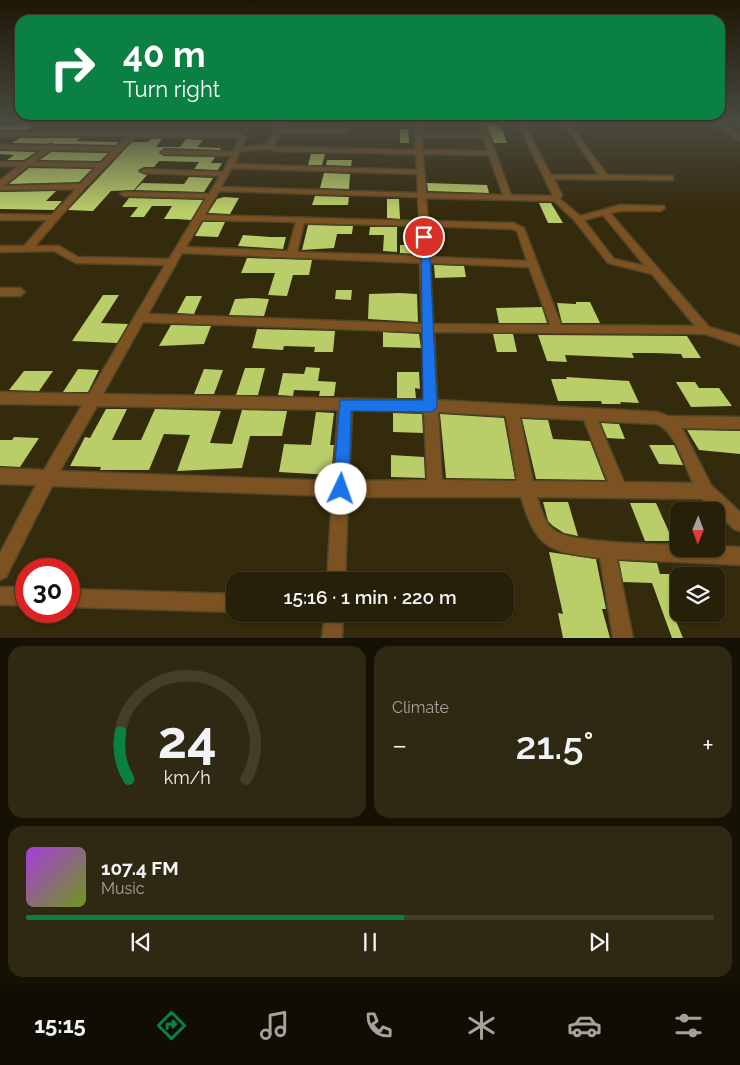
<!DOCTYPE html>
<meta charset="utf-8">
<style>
:root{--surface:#272009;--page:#2f2812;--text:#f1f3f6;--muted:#a4a39c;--line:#433e2a;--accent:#0b8043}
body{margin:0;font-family:Raleway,sans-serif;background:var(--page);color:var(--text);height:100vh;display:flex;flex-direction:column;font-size:19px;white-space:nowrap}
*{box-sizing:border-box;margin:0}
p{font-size:16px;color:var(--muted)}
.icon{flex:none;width:28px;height:28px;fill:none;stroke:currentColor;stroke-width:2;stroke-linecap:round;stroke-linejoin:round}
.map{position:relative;height:638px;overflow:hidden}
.sheet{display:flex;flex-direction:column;gap:8px;padding:8px;background:#151205;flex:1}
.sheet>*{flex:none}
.banner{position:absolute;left:15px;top:15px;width:710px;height:105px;border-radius:15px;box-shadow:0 1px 4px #0004,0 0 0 1px var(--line);background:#0b8043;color:#fff;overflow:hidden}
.needle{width:32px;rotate:181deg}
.controls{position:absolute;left:670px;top:502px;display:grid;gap:10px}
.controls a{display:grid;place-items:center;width:55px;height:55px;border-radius:10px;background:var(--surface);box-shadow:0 1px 4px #0004,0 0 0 1px var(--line);font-size:25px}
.speed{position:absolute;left:15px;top:558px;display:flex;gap:10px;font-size:25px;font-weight:700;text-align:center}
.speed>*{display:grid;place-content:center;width:65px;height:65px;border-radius:50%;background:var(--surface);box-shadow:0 1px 4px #0004,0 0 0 1px var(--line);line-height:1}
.speed .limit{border:8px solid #d22;background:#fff;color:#111}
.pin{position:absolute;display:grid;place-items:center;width:42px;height:42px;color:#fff;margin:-21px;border:2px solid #fff;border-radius:50%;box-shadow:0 1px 5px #0007}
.me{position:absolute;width:55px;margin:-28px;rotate:3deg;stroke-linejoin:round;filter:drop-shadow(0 0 4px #0008)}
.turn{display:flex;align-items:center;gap:18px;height:105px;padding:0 25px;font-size:22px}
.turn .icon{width:65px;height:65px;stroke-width:2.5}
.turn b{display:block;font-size:35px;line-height:42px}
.big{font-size:38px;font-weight:600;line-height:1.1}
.sheet .card{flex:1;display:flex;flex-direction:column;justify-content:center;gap:8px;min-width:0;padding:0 18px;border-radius:15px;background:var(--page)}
.sheet .dial{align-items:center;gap:0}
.dial svg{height:130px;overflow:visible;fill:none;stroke:var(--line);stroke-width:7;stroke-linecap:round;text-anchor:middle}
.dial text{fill:var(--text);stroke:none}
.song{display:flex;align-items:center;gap:15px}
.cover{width:60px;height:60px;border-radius:8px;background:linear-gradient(135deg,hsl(280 70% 55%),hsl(80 70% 35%))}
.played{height:5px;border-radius:2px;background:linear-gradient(90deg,var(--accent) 55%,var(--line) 55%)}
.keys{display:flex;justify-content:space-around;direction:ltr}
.heat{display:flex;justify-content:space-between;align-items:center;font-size:28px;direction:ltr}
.sheet .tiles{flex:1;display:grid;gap:8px;grid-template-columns:1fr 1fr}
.card:last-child{grid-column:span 2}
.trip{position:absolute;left:226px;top:572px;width:288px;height:50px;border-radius:15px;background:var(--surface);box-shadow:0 1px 4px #0004,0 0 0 1px var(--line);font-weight:600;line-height:50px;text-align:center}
.tab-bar{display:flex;height:80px;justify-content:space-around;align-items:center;background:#100d04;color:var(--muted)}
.tab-bar .icon{width:35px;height:35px}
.tab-bar .selected{color:var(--accent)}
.tab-bar b{font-size:22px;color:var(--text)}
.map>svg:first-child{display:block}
</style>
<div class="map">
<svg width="740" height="638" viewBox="0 0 740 638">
<rect width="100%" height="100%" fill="#342a0c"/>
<g fill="#b9cd69">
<path d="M486 123H496L499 129H502L507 143H494Z"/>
<path d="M0 125 34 126 27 130H0Z"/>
<path d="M400 129H408L409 143H400Z"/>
<path d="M20 138H81L76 141 118 142 115 145 12 143Z"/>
<path d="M151 139H162L156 147H180L186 139 203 140 197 147 221 148 220 150 164 148 159 153 164 156 215 157 211 163H222L218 170 194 169 199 162 159 161 154 167H144L138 170 147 175 134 190 111 191 93 211 68 210 132 142H148Z"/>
<path d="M0 151H1L36 152 24 160H7L14 155 0 154Z"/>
<path d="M51 152 108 153 100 161 40 160Z"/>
<path d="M311 154H325L322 165H308Z"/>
<path d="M327 160H352L351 166 326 165Z"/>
<path d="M29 168 92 169 79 182 9 184Z"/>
<path d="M324 173 350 174 349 189 320 188Z"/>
<path d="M189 177 213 178 204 192 135 190 142 183 184 184Z"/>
<path d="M427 183 487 185 489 193 428 191Z"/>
<path d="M56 191 46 201H62L54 210 0 209V192Z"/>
<path d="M315 196 349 197 348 205H312Z"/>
<path d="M224 197 239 198 230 214 208 213 217 199Z"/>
<path d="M129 198 203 200 191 220 177 219H164L172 206H152L144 217H130L138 207H122Z"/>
<path d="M387 199H399L400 219 387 218Z"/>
<path d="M539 203H551L563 223H548Z"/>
<path d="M203 222H225L218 237 195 236Z"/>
<path d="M308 225 353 226 352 234H337L334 248 302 250Z"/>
<path d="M370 227H397V252L383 251 384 235H369Z"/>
<path d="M243 235 270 237H286L283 249 238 246Z"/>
<path d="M400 245H418V254L400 253Z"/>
<path d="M247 258 312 260 309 275H293L287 296 268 295 275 273H241Z"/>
<path d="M434 265 464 266 466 277 435 278Z"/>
<path d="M336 290H352L351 300 335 299Z"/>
<path d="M400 293 417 294 418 322 368 319 369 294Z"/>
<path d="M103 295H119L101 323 128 324 117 343 72 341Z"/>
<path d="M186 296H202L194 314 177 313Z"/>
<path d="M235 299 252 298 269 299 264 316 229 315Z"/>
<path d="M576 302H590L600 323H562L557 303 576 304Z"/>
<path d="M542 307 547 323H499L496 308Z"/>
<path d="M171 325 211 326 204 344 159 346Z"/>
<path d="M257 329 335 331 333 352H314L315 347 284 346 283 350 252 348Z"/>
<path d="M383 332 419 334 421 348 383 347Z"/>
<path d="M493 334H513L517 352H497Z"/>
<path d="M538 335 687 336 701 358H683L681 354 654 353H632L634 358 565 355 567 362 547 361Z"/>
<path d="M306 367 320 368 318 381 336 382 334 396H319L320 391 294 390 293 396 278 395 283 373 304 374Z"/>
<path d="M245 368H265L258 395H236Z"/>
<path d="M78 369 99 370 88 392H63Z"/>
<path d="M204 369 223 370 214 394H194Z"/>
<path d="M24 371H53L39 391 9 390Z"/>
<path d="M397 372H419L420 389 415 388 416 398H397Z"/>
<path d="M566 377 629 381 639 403 620 402 621 404H602L601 401H558L551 379H567Z"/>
<path d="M676 382H695L699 388H719L732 406 691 407Z"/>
<path d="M106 409H127L112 440H141L155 409 221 411 210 443 232 444 242 410 287 411 282 436H250L242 468 177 471 190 435 164 434 149 470H100L101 467 70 466 85 437 90 438Z"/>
<path d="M316 412 334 413 330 445H334L331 475 279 472 284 444 311 445Z"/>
<path d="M393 413 422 414 423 433 393 432Z"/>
<path d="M440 414 504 418 515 479 446 478Z"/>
<path d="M522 419 548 420 553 439 590 441 605 480 536 479Z"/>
<path d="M601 423 619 424 625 439 607 438Z"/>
<path d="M687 430 740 431V454L699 450Z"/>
<path d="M14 437 39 438 20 467 0 466V440H12Z"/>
<path d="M649 445H674L683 465 659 464Z"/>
<path d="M391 455 424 457 425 478 391 477Z"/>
<path d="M543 502H568L578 536 564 533 553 526 548 521Z"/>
<path d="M630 503H656L673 541H645Z"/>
<path d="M549 552 596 559 606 609H602L610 638H563L558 613 563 614Z"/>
<path d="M619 561 657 563 660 574H673L679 590V616H674L683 638H672L652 583 623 582Z"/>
</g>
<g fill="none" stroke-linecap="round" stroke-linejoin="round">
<g stroke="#4f4529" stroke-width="3">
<g id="street">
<path d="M278 122H284L281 129H345L348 131 345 133H279L274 145 276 147 416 150 415 122H421L422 133 482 134 478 122H484L511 195 553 196 517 122H523L551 175H599L564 124H534L531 122H620L617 124H570L607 175 670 176H673V180L554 179 562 195 560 199 580 216 620 205 664 206 665 208 661 211H620L610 213 709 327 740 336V346L705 334 434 332 437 400 657 412 668 416 740 417V429L682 428 711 485 740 512V531L734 529 702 499 537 497C541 509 544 523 555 531 570 543 656 544 679 545V549H716V546L740 547V565L617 559 633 638H613L600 558C548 552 536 548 521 497H348L345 581H327L332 496 52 486 6 577 0 580V553L36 485 0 484V468L44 470 82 405 0 404V392L89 394 165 265 76 263 54 251 0 252V246H24L47 220H0V214L52 215 76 189 0 190V180L19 166H0V162H25L42 150 0 149V145L47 146 51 144 54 146 116 147 127 136H0V132L239 133 246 137 242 147 267 145ZM134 137 239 138 233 152 164 150 161 152 164 154 231 156 223 172 144 169 140 171 144 173 220 176 209 194 124 192 120 194 124 196 206 198 169 259 78 257 59 246H35L85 188ZM422 137 483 138 488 151 423 150ZM270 149 275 151 416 154 417 170 235 164 240 151ZM50 150 112 151 101 163 34 162ZM423 154 489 155 503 195 426 193ZM28 166 96 167 80 184 3 186ZM232 168 417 174 418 193 221 187ZM219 191 418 197 419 221 205 215ZM426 198 554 201 575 221 608 263 652 274 695 326 561 325 524 228 514 223 428 221ZM603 215 645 266 614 259 584 220ZM202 220 296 222 288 251 186 247ZM304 223 419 226 420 256 297 252ZM428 226 512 229 517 231 527 261 430 257ZM182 253 420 263 422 324 148 314ZM430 263 529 267 550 325 433 324ZM143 322 422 332 424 400 103 394ZM97 406 338 410 333 481 60 471ZM352 410 424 412 427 480 349 481ZM438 412 506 416 517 481 442 480ZM520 417 584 420 608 482 533 481ZM598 421 657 424C675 431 685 466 693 483L624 482Z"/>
<path d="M712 122H719L740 136V141Z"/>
<path d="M0 288H20L25 292 20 296H0Z"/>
<rect x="0" y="587" width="26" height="18"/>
<path d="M69 589 235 594V612L69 607Z"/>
<path d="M325 614H343L342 638H322Z"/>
</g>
</g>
<use href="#street" fill="#7c5222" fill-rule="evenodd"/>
</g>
<linearGradient id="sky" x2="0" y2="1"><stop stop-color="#1d1707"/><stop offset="0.58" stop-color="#4a4a40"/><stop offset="1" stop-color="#4a4a40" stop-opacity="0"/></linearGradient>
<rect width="740" height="211" fill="url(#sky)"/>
<path fill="#1a73e8" stroke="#114b97" d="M421 235 429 237 437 406 435 410 430 412 351 411 349 489 346 495 341 497 335 495 333 489 340 400H423Z"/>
</svg>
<div class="controls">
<a><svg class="needle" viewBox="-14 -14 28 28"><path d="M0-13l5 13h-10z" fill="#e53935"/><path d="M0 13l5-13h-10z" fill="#a4a39c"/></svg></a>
<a><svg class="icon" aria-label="layers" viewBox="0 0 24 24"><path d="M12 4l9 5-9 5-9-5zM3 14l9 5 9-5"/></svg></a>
</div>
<div class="speed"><div class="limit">30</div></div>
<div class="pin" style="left:424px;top:237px;background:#d93025"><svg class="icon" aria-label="arrive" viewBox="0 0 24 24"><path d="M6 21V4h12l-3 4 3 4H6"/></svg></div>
<svg class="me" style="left:341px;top:489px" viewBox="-20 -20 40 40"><circle r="19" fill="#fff"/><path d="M0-13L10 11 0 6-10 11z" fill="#1a73e8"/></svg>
<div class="trip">15:16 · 1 min · 220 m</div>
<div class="banner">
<div class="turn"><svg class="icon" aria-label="right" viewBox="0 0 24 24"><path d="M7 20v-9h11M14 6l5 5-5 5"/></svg><div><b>40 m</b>Turn right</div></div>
</div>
</div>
<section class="sheet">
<div class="tiles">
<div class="card dial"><svg viewBox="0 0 100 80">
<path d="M14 69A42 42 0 1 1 86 69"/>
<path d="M14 69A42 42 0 0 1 9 40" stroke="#0b8043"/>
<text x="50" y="56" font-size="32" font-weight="700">24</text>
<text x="50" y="72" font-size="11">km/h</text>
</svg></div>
<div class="card"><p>Climate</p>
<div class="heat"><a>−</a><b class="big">21.5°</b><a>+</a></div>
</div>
<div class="card">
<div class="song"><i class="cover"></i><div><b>107.4 FM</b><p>Music</p></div></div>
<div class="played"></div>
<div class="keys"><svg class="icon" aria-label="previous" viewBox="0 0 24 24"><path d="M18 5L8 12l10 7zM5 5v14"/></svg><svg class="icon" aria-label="pause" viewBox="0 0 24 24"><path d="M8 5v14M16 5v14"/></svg><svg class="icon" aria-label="next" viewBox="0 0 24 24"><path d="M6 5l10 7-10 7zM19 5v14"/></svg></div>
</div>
</div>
</section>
<nav class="tab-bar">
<b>15:15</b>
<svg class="icon selected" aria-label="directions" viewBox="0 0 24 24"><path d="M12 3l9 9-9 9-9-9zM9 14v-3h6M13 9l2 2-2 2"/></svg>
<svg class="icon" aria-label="music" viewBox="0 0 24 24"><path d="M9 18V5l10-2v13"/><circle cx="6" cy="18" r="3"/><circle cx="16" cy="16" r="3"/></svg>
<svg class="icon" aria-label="phone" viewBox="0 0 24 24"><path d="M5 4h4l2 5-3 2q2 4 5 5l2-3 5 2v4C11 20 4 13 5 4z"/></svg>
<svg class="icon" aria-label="climate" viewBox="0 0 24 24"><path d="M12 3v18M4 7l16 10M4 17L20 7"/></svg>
<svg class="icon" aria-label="car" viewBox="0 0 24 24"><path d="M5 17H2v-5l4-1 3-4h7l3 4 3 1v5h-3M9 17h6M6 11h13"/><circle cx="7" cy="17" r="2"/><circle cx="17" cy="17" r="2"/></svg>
<svg class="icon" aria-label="filters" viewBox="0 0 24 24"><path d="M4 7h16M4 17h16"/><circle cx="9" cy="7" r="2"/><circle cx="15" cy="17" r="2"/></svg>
</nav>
